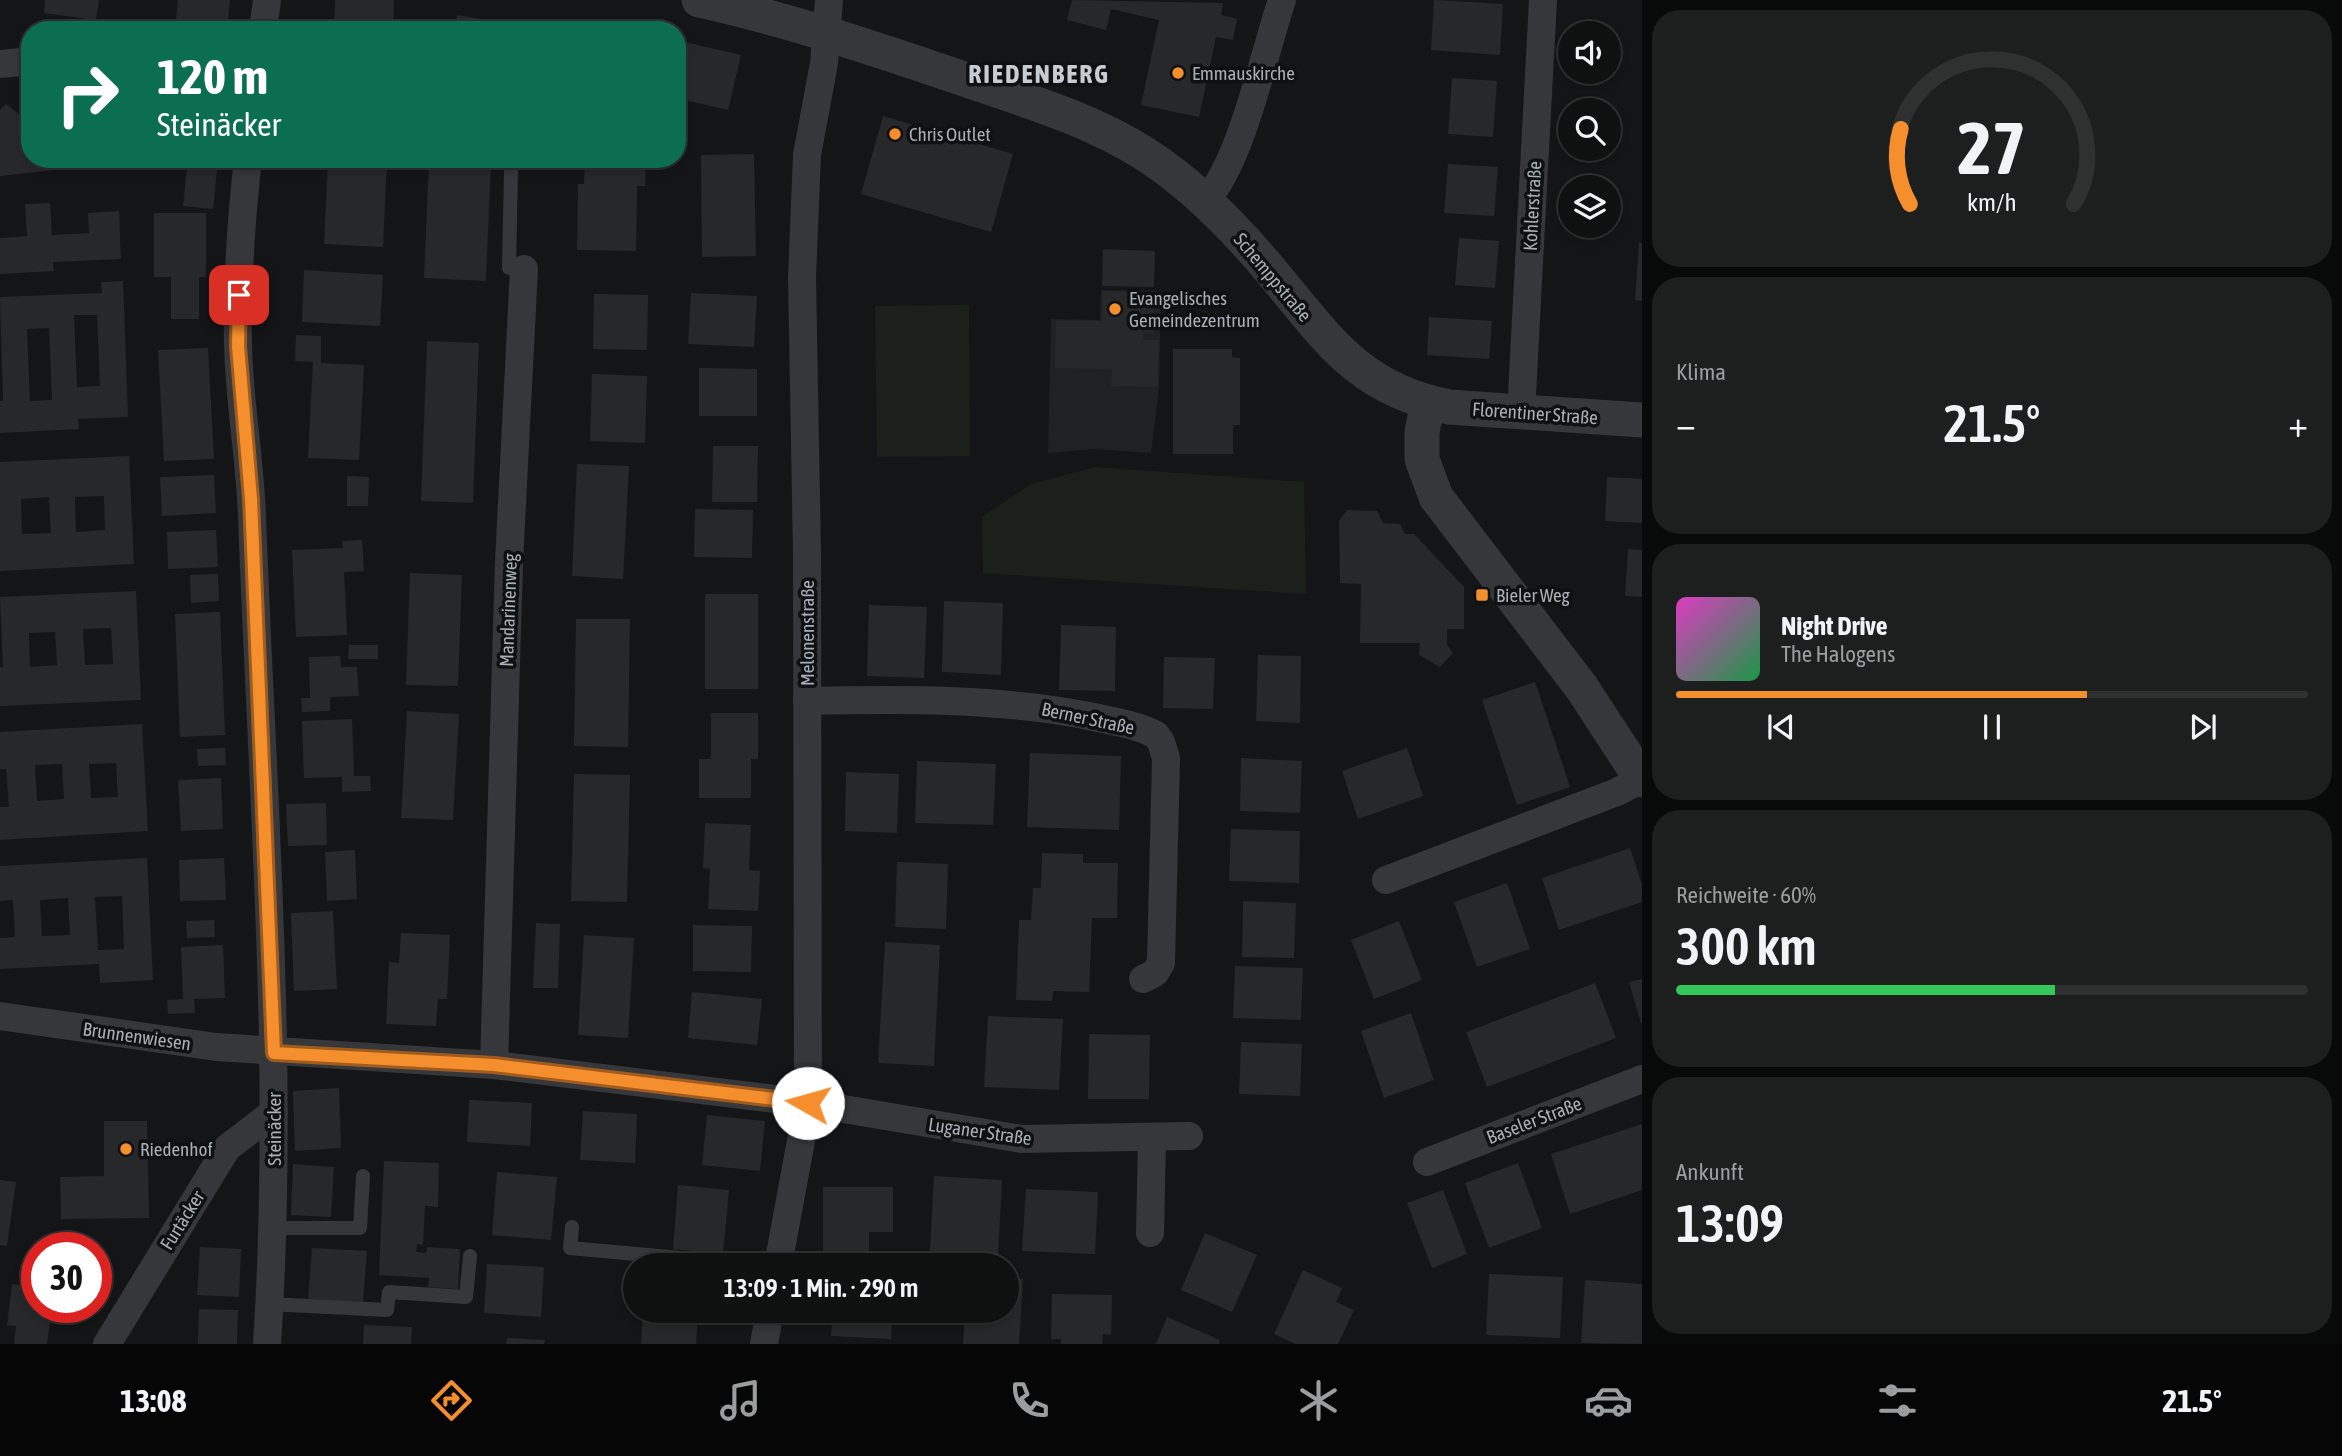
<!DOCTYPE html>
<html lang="de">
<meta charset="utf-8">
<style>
:root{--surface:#0f1010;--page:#1d1e1e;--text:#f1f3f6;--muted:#9b9d9f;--line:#2f3030;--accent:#f58e2d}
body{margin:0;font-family:"Asap Condensed",sans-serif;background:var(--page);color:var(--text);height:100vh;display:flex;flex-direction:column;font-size:26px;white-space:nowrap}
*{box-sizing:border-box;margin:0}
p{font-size:23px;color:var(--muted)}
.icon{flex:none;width:38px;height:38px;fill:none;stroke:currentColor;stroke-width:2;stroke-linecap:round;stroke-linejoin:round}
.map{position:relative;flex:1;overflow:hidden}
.drawer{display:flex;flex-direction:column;gap:10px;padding:10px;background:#080909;width:700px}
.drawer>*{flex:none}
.top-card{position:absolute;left:21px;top:21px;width:665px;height:147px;border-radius:28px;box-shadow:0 4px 10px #0003,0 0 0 2px var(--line);background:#0b6e4f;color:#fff;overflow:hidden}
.fabs{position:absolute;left:1558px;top:21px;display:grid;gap:14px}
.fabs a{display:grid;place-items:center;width:63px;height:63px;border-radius:50%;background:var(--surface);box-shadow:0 4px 10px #0003,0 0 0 2px var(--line);font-size:35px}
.speed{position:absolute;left:21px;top:1232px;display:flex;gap:14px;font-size:35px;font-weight:700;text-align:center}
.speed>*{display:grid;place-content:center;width:91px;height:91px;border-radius:50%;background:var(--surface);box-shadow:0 4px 10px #0003,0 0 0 2px var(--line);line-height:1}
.speed .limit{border:10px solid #d22;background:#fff;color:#111}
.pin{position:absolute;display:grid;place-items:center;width:60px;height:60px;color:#fff;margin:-30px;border-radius:14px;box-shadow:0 4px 10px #0006}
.me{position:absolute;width:77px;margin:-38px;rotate:277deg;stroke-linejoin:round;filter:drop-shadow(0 0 5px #0008)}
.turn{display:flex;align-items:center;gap:24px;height:147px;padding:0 21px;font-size:32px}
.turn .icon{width:91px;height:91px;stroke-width:2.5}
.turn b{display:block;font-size:49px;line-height:60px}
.big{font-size:52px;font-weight:600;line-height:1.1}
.drawer .widget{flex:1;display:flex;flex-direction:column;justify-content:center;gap:10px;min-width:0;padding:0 24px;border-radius:28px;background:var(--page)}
.drawer .dial{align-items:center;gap:0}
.dial svg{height:182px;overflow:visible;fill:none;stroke:var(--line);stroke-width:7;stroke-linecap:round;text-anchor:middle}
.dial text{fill:var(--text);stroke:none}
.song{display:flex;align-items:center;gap:21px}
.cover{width:84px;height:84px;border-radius:10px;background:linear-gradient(135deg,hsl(310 70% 55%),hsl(140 70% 35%))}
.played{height:7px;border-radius:4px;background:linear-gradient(90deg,var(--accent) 65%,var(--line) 65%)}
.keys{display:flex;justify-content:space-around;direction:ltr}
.heat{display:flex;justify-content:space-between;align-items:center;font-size:38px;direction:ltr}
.charge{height:10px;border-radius:5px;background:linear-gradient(90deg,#34c759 60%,var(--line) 0)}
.trip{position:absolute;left:623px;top:1253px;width:396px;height:70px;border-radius:35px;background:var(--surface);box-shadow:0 4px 10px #0003,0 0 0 2px var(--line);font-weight:600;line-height:70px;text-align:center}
.tab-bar{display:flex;height:112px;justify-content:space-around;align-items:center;background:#060606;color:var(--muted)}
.tab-bar .icon{width:49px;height:49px}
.tab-bar .active{color:var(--accent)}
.tab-bar b{font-size:32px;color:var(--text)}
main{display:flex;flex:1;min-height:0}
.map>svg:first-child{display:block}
</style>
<main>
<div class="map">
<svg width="1642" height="1344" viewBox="0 0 1642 1344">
<rect width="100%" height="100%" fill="#141516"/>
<path fill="#202123" d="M1101 290 1161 291 1159 387 1151 453 1095 449 1048 453 1051 319 1100 320Z"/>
<g fill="#1b211a">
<path d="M969 305 970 456 877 457 875 306Z"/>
<path d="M1096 467 1304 482 1306 594 983 573 982 517 1031 484Z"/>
</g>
<g fill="#27282a" fill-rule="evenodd">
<path d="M45 0H99L96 20 44 13Z"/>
<path d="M178 0H230L227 30H175Z"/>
<path d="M335 0H394L393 30H334Z"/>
<path d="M1072 0 1223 3 1221 15 1237 19 1233 40 1216 37 1199 117 1141 105 1159 20 1111 9 1106 30 1067 20Z"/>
<path d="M1434 0 1503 4 1500 55 1431 50Z"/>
<path d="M457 15 537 28V30H454Z"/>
<path d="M677 40 741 55 728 110 677 98Z"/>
<path d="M1452 78 1497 81 1493 137 1448 134Z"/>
<path d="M6 104 30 123V159H53L54 170 0 176V110Z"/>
<path d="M883 116 1013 154 991 232 861 194Z"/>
<path d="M754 154 756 256 702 257 701 155Z"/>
<path d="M163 159H218L213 209 183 206 187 167 163 165Z"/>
<path d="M328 159H387L383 247 324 244Z"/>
<path d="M429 159H491L486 281 424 278Z"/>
<path d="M585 159H646L645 186H637L636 251 577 250 578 184H584Z"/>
<path d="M1448 164 1498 167 1494 216 1444 213Z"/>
<path d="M50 203 52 235 89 233 88 213 119 211 121 259 53 262 54 271 0 274V238L27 236 25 204Z"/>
<path d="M154 213H206V277H199V319H171V277H154Z"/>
<path d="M1459 238 1499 241 1495 288 1455 285Z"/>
<path d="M1639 243H1642V301L1635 300Z"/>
<path d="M1103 249 1155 251 1154 287 1102 286Z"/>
<path d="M304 270 383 275 380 326 302 322Z"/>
<path d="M123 281 128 417 78 419 79 429 0 433V401H3L0 297 102 293 101 282ZM74 315H97L100 386 77 387ZM49 328 52 400 30 401 27 329Z"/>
<path d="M1103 291 1154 292 1153 333 1143 332V340H1159L1158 387 1111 386 1112 369 1055 368 1056 321H1102Z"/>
<path d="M691 293 757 296 754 347 688 344Z"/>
<path d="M594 294 648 295 647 350 593 349Z"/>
<path d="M1429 317 1492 321 1489 359 1427 355Z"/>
<path d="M296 335 321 336V363L364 365 359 460 308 458 313 362 295 361Z"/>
<path d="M427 341 479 343 473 503 421 501Z"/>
<path d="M208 348 214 459 164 461 158 350Z"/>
<path d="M1173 349H1232V357L1240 358V425H1233V454H1173Z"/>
<path d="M699 368 757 369V416H699Z"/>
<path d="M592 374 647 376 645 443 590 441Z"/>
<path d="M713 446H758L757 502H712Z"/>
<path d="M129 456 134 564 0 571V462ZM104 496 105 530 76 532 75 497ZM49 497 51 533 22 534 21 499Z"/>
<path d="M577 464 629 466 623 579 572 576Z"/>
<path d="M214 475 216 513 162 516 160 477Z"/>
<path d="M347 476 369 477 368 506H347Z"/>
<path d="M1607 477 1642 479V523L1605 521Z"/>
<path d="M695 509 753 510 752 558 694 557Z"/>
<path d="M1347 510 1377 511 1383 523 1400 524 1405 534H1414L1464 587V629H1447V645L1453 653 1440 667 1419 655 1420 643H1360L1361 584 1340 583 1339 521Z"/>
<path d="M216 530 218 567 168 569 167 532Z"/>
<path d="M362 540 364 571 344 572 347 635 296 637 292 550 343 548 342 541Z"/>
<path d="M1628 549 1642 550V597L1625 596Z"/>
<path d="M410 573 462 575 458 686 406 685Z"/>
<path d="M218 574 219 601 191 603 190 575Z"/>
<path d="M136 591 141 700 0 706V667H3L0 597ZM111 628 113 664 85 665 83 629ZM55 632 57 665 30 667 29 633Z"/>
<rect x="705" y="594" width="53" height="95"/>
<path d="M944 601 1003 603 1001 675 942 672Z"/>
<path d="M869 605 927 607 924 678 867 676Z"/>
<path d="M220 612 225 735 180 737 175 614Z"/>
<path d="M576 619H630L628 747 574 746Z"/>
<path d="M1061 625 1116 627 1115 691 1059 690Z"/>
<path d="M349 645H378V659H348Z"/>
<path d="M1258 655 1301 656 1300 723 1256 721Z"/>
<path d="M340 656 341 667H357L359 696 330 697V711L302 712 301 698H310L309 657Z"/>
<path d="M1164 657 1215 658 1213 709 1163 708Z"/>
<path d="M1535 682 1570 787 1517 805 1482 700Z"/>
<path d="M407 711 459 714 453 820 401 818Z"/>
<path d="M711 713H758V759H751V798H699V759H711Z"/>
<path d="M352 719 354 776H370L371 791 342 792V777L304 778 302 721Z"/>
<path d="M142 724 148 831 0 840V807H9L6 769H0V732ZM116 763 118 797 91 798 89 764ZM62 764 64 799 37 801 35 765Z"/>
<path d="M225 748 226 765 198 766 197 749Z"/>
<path d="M1407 748 1423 796 1358 819 1342 771Z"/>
<path d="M1030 753 1121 756 1119 830 1027 827Z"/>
<path d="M1241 758 1302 761 1300 813 1240 811Z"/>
<path d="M917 761 996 764 993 825 915 823Z"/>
<path d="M846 772 899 774 897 833 845 831Z"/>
<path d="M574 774 630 775 627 902 571 901Z"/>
<path d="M221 778 223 829 181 831 178 780Z"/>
<path d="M326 803 327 845 288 846 286 804Z"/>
<path d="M705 823 751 825 749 870 760 871 758 911 708 909 710 869 703 868Z"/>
<path d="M1231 829 1300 831 1299 883 1229 881Z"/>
<path d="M1630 848 1642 885V902L1559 930 1542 878Z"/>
<path d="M355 850 357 899 327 901 325 852Z"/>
<path d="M1042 853 1083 854V863H1118L1117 918H1092L1089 992 1053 991 1052 1001 1016 1000 1019 920H1031L1033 888H1041Z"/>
<path d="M147 858 153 980 100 983 99 964 0 969V938L15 937 13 900 0 901V866ZM122 896 124 949 98 950 95 897ZM68 898 70 935 42 936 40 900Z"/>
<path d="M224 858 226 900 180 901 179 860Z"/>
<path d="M897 862 948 864 946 929 895 927Z"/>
<path d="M1507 883 1530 949 1477 967 1454 902Z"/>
<path d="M1243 901 1296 903 1294 958 1242 957Z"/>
<path d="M333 911 337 989 294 991 291 913Z"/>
<path d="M214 920 215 937 187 938 186 921Z"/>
<path d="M1399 921 1422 980 1374 999 1351 940Z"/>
<path d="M536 923 560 924 558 988H533Z"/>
<path d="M693 925 752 926 751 972 693 971Z"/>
<path d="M401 933 450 935 447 999H438L436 1026 386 1024 389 962 399 963Z"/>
<path d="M584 935 634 938 628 1038 578 1035Z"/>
<path d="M885 942 940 945 934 1066 878 1063Z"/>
<path d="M223 945 225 998 194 999 195 1013 168 1014 167 1000 183 999 181 947Z"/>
<path d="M1235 966 1303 968 1301 1020 1233 1018Z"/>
<path d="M1642 979V1023H1641L1629 982Z"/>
<path d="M1595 983 1616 1038 1487 1087 1466 1032Z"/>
<path d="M692 992 762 999 757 1045 688 1038Z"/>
<path d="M1411 1013 1434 1080 1384 1098 1361 1031Z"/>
<path d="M988 1016 1063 1019 1059 1090 984 1087Z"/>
<path d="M1089 1034 1150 1035 1149 1099H1088Z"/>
<path d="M1241 1042 1302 1044 1300 1096 1239 1094Z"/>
<path d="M339 1088 341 1148 295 1151 293 1091Z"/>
<path d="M469 1100 532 1103 530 1146 467 1142Z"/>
<path d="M583 1111 637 1114 635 1163 580 1160Z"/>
<path d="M707 1115 765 1121 760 1171 702 1165Z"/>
<path d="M104 1121H147L149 1218 61 1219 60 1177 104 1176Z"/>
<path d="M1642 1124V1190L1570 1214 1551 1154Z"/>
<path d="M384 1161 439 1163 438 1207 425 1206 423 1245 417 1244 416 1252 426 1253 427 1247 460 1249 458 1289 428 1287 429 1278 379 1275Z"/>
<path d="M1518 1163 1542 1228 1489 1248 1465 1183Z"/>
<path d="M293 1164 334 1167 331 1217 291 1215Z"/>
<path d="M497 1172 557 1177 551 1240 492 1235Z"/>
<path d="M934 1176 1002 1180 998 1255 930 1251Z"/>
<path d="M0 1180 16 1182 7 1246 0 1245Z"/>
<path d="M678 1185 729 1190 723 1254 673 1249Z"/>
<path d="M823 1187H893V1232H869V1258H823Z"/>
<path d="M1026 1189 1098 1192 1095 1254 1022 1251Z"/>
<path d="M1443 1190 1467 1254 1432 1268 1407 1203Z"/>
<path d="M61 1231 93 1237 91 1248H58Z"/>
<path d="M1205 1233 1257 1255 1232 1312 1181 1290Z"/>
<path d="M200 1247 241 1249 239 1297 197 1295Z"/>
<path d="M312 1248 367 1251 363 1303 308 1299Z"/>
<path d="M487 1264 544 1267 541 1317 484 1313Z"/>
<path d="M1303 1270 1342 1288 1336 1302 1354 1310 1338 1344H1296L1274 1334Z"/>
<path d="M1489 1274 1563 1277 1560 1338 1486 1335Z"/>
<path d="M1006 1278 1023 1279 1019 1344H963L965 1311H1006Z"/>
<path d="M1585 1280 1642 1284V1344L1581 1343Z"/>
<path d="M12 1284 37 1287V1307H63L61 1325 50 1323 47 1344H14L16 1326 7 1325Z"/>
<path d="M1052 1294 1112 1295 1111 1335 1103 1334 1102 1344H1061V1339H1051Z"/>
<path d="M199 1309 238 1310 237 1344H198Z"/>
<path d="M643 1311H698L696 1344H641Z"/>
<path d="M833 1311H892L891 1339 831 1336Z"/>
<path d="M1167 1317 1220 1340 1219 1344H1156Z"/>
<path d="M364 1325 412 1327 411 1344H363Z"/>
<path d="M507 1338 545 1340 544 1344H506Z"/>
</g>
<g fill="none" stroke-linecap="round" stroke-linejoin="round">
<g stroke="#35373b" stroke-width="14">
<path d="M511 170 509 268 524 269"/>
<path d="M572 1227 570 1248 758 1265"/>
<path d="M273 1228H360L363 1176"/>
<path d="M269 1304 387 1310 389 1292 466 1297 470 1256"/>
</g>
<g stroke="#35373b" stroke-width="28">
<path d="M263 30 267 0"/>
<path d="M0 64 21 62"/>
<path d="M248 159C241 220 237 282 238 344 239 401 250 458 252 516 262 792 285 1068 267 1344"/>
<path d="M1204 202C1241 165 1264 53 1282 0"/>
<path d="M1521 413 1543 0"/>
<path d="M807 701C901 699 996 698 1089 716 1111 721 1136 724 1156 735L1161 742 1166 758 1161 963 1155 973 1143 979"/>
<path d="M1386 880 1617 792 1642 779"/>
<path d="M0 1016 216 1047 494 1065 808 1103 1022 1139 1189 1136"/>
<path d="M494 1065 509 562 524 269"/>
<path d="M1427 1162 1642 1079"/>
<path d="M1150 1233 1152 1138"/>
<path d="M778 1265 808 1103 807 554 802 277 807 155 824 63 829 0"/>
<path d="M107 1344 227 1148 274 1112"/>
<path d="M764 1344 770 1311"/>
</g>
<g stroke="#35373b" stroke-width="35">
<path d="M699 0C790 20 876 49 964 79 1025 100 1090 119 1145 154 1195 186 1239 232 1276 277 1329 341 1361 390 1449 407L1642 420"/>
<path d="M1428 402 1422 432V459L1436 497 1582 688 1642 780"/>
</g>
</g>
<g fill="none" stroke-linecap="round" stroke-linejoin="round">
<g stroke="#9f5c1d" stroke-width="18">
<path id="route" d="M239 295 238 346 251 499 274 1053 494 1065 808 1103"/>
</g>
<use href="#route" stroke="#f58e2d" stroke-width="12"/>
</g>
<g fill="#f58e2d" stroke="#0f1011" stroke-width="2.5">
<circle cx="1178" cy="73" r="7"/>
<circle cx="895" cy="134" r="7"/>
<circle cx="1115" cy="309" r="7"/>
<rect x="1475" y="588" width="14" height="14" rx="3.5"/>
<circle cx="126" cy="1149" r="7"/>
</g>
<g text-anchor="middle" stroke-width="7" stroke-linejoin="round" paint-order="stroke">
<g font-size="19" fill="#a6aeb7" stroke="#0f1011" text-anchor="start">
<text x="1192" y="80">Emmauskirche</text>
<text x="909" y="141">Chris Outlet</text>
<text x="1129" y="305">Evangelisches<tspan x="1129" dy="22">Gemeindezentrum</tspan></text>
<text x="1496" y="602">Bieler Weg</text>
<text x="140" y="1156">Riedenhof</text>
</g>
<g font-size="19" fill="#a6aeb7" stroke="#0f1011">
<text transform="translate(1532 206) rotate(-87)" y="7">Kohlerstraße</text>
<text transform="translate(1273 277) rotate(50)" y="7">Schemppstraße</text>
<text transform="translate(1535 413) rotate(4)" y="7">Florentiner Straße</text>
<text transform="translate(508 610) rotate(-88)" y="7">Mandarinenweg</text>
<text transform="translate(807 633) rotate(-90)" y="7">Melonenstraße</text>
<text transform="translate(1088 718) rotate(12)" y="7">Berner Straße</text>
<text transform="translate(137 1036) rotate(8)" y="7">Brunnenwiesen</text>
<text transform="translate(1534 1120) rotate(-21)" y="7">Baseler Straße</text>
<text transform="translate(274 1129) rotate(-90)" y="7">Steinäcker</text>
<text transform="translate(980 1131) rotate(8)" y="7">Luganer Straße</text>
<text transform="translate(182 1220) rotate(-58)" y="7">Furtäcker</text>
</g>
<g font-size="26" font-weight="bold" letter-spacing="2" fill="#c7ccd3" stroke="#0f1011">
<text x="1039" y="83">RIEDENBERG</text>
</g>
</g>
</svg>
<div class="fabs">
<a><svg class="icon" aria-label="sound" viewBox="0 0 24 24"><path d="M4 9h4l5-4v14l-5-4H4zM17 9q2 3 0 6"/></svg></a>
<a><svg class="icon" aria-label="search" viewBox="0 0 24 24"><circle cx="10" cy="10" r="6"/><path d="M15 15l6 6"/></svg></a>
<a><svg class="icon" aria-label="layers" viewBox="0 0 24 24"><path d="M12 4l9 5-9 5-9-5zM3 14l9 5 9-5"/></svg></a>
</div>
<div class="speed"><div class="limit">30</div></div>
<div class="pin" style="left:239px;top:295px;background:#d93025"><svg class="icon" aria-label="arrive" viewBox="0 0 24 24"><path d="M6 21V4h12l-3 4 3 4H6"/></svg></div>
<svg class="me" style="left:808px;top:1103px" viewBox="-20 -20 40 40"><circle r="19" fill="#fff"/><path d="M0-13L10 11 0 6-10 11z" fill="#f58e2d"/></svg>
<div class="trip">13:09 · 1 Min. · 290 m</div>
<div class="top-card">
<div class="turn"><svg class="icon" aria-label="right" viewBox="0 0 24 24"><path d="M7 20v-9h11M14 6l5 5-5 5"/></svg><div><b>120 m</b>Steinäcker</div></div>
</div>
</div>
<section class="drawer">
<div class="widget dial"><svg viewBox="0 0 100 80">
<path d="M14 69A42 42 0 1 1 86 69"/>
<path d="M14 69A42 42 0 0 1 10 36" stroke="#f58e2d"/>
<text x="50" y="56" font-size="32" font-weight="700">27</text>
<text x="50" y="72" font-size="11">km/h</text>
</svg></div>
<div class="widget"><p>Klima</p>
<div class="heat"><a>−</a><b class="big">21.5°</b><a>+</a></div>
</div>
<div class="widget">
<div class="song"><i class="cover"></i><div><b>Night Drive</b><p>The Halogens</p></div></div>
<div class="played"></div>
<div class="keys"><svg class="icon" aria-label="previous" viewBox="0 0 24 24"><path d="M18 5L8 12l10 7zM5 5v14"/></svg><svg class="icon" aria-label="pause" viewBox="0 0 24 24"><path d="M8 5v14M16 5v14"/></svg><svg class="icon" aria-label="next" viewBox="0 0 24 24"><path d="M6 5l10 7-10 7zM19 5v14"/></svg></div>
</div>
<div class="widget"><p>Reichweite · 60%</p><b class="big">300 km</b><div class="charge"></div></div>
<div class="widget"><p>Ankunft</p><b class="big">13:09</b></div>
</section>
</main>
<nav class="tab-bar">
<b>13:08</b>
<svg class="icon active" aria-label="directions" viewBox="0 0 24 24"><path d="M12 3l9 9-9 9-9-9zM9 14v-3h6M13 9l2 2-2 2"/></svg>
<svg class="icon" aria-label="music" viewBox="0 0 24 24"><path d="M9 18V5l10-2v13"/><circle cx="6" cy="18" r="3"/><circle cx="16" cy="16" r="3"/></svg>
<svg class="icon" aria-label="phone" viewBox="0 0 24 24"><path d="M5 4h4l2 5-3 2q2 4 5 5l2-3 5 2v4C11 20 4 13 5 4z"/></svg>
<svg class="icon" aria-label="climate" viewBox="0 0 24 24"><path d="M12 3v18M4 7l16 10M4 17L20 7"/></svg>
<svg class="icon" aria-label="car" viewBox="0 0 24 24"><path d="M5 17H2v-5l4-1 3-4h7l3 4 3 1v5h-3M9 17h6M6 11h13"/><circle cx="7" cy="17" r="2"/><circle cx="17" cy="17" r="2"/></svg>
<svg class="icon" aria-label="filters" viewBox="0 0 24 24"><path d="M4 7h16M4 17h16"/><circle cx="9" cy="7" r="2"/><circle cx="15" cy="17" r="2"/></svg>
<b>21.5°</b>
</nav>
